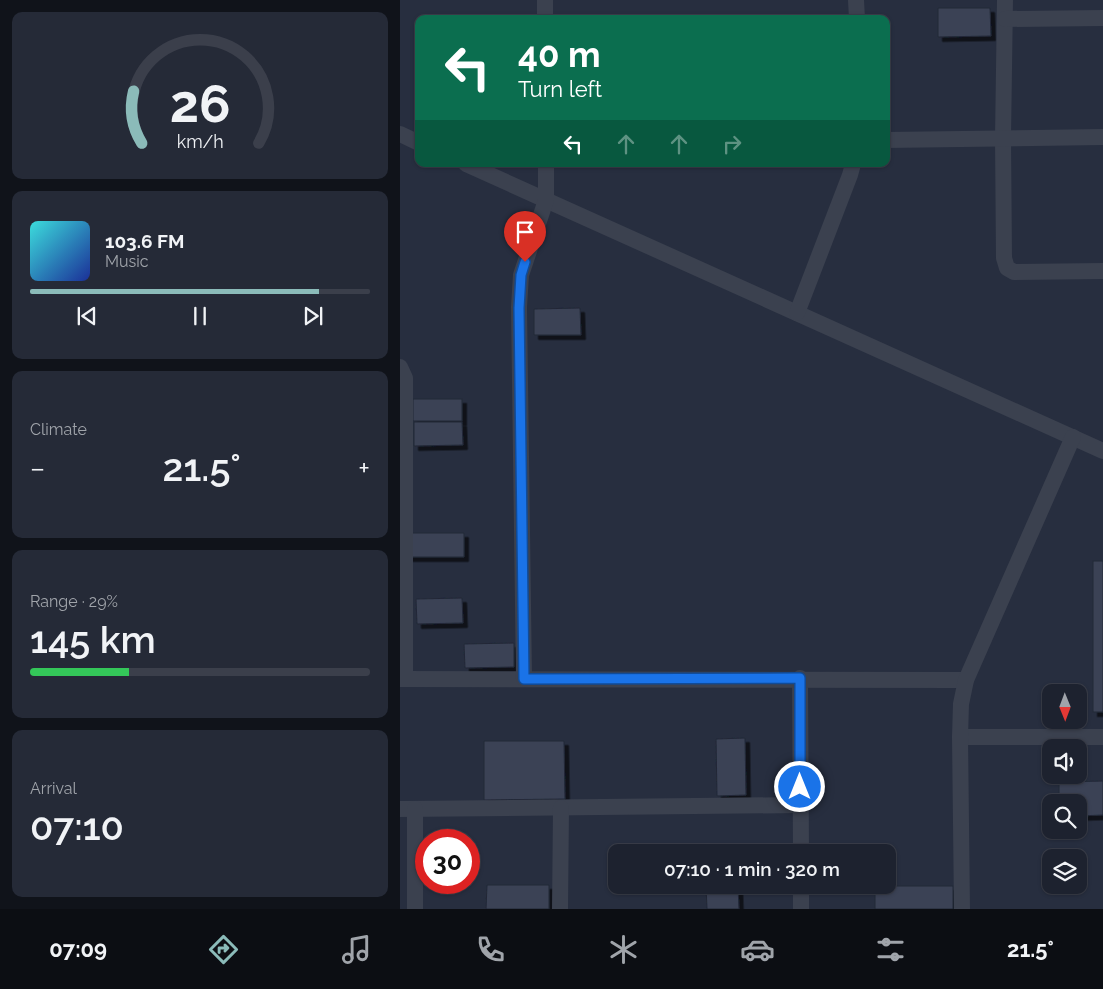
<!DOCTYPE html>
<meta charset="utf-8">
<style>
:root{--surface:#1d222f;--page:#252a37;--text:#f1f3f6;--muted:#a0a4aa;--line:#3b3f4b;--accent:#8bbbb9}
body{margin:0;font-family:Raleway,sans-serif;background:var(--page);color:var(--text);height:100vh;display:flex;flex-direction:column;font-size:19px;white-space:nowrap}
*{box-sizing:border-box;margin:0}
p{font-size:16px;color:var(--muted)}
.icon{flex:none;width:28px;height:28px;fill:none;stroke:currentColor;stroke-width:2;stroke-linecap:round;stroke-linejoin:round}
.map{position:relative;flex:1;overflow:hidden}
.details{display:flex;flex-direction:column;gap:12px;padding:12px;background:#10131a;width:400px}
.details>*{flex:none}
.guide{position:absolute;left:15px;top:15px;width:475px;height:152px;border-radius:10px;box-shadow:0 1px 4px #0004,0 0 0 1px var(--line);background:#0b6e4f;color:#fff;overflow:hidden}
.needle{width:32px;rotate:179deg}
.tools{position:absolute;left:642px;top:684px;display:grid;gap:10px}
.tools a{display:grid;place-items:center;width:45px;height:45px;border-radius:10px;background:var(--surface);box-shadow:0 1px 4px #0004,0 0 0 1px var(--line);font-size:25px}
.speed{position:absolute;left:15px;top:829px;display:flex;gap:10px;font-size:25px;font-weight:700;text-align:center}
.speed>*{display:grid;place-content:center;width:65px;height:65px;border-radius:50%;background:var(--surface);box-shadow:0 1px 4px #0004,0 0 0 1px var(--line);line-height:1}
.speed .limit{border:8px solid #d22;background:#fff;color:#111}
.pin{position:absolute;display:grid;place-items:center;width:42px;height:42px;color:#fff;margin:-51px -21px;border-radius:50% 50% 50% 0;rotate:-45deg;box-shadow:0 0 5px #0007}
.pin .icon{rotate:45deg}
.me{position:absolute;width:55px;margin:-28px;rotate:0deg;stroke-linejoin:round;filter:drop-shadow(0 0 4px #0008)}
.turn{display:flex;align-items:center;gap:18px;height:105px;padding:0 20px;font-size:22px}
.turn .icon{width:65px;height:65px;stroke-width:2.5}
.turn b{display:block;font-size:35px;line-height:42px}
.lanes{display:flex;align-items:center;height:48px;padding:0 20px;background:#0003;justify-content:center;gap:25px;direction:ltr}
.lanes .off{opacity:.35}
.big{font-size:38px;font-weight:600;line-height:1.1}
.details .card{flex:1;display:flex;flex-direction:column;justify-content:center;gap:8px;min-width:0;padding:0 18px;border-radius:10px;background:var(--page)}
.details .dial{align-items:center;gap:0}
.dial svg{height:130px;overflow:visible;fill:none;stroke:var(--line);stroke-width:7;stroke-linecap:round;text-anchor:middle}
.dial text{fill:var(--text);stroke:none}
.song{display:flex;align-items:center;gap:15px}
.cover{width:60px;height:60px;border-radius:8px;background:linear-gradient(135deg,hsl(180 70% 55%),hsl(230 70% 35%))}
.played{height:5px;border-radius:2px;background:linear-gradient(90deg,var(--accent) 85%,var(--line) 85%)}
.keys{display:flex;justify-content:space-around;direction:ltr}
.heat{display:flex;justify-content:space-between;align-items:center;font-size:28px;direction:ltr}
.charge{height:8px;border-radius:4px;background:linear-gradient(90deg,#34c759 29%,var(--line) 0)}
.trip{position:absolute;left:208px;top:844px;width:288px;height:50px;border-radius:10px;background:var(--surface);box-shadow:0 1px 4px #0004,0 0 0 1px var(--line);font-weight:600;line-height:50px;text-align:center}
.menu{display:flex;height:80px;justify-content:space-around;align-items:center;background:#0c0e13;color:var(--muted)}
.menu .icon{width:35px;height:35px}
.menu .on{color:var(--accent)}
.menu b{font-size:22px;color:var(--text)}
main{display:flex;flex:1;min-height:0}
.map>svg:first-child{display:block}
</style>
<main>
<section class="details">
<div class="card dial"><svg viewBox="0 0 100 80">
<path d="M14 69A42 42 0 1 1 86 69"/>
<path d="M14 69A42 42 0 0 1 9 37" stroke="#8bbbb9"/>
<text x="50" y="56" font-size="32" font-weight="700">26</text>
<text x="50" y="72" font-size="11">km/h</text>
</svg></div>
<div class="card">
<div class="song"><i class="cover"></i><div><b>103.6 FM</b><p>Music</p></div></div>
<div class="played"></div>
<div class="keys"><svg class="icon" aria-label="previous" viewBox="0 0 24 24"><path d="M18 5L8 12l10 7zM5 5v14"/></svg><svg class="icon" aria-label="pause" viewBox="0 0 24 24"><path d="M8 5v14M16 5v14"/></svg><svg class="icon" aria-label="next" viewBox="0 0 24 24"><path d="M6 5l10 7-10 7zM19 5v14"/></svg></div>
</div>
<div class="card"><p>Climate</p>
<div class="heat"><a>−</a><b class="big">21.5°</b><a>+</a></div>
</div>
<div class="card"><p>Range · 29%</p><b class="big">145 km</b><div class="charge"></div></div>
<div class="card"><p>Arrival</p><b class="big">07:10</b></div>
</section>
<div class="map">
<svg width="703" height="909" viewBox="0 0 703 909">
<defs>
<filter id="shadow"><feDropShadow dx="4.5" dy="4.5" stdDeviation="0" flood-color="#0009"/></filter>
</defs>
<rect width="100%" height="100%" fill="#272e3f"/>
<g fill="#3a4255" stroke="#222837" filter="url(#shadow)">
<path d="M538 8H590L591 36 538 37Z"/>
<path d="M180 308 181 335H134V309Z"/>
<rect x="13" y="399" width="49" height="22"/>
<path d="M14 422H62L63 445 14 446Z"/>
<path d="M8 533H64V557H7Z"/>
<rect x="693" y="561" width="10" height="151"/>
<path d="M62 598 63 623 17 624 16 599Z"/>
<path d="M114 643V667L65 668 64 644Z"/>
<path d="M345 738 346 795 317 796 316 739Z"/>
<path d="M84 741H164L165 799 84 800Z"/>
<path d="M703 781V815L679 816V802H659V782Z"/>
<path d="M87 885H149V909H86Z"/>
<path d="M306 885H338L339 909H307Z"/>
<rect x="475" y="886" width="78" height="23"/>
</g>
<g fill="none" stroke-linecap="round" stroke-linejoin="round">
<g stroke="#3b414f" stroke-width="16">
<path d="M145 0V19"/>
<path d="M456 0 457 19"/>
<path d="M605 0 603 138 604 258 607 268 614 272 703 271"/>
<path d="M605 19 703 18"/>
<path d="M0 134 19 143"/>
<path d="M486 140 703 137"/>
<path d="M66 164 703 451"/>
<path d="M397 313 450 175 453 164"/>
<path d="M0 367 5 378V679"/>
<path d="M400 678 401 852"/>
<path d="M0 679 566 680"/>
<path d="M124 679 119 307 121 275 146 200V164"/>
<path d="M560 737H703"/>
<path d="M0 809 400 805"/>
<path d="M15 809V909"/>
<path d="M401 885V909"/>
<path d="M160 909 161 808"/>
<path d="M562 909 560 737 561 704 566 680 673 437"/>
</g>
</g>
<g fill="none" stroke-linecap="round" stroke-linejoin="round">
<g stroke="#114b97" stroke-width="12">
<path id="route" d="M125 262 121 275 119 308 124 679 400 678V787"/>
</g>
<use href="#route" stroke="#1a73e8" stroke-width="9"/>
</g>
</svg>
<div class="tools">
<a><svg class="needle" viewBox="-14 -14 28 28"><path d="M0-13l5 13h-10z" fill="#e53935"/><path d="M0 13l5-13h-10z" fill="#a0a4aa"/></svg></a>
<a><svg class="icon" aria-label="sound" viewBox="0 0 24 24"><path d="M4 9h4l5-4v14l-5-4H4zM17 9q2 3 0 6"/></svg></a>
<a><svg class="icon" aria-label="search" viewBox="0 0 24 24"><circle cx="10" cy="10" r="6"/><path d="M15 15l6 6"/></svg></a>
<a><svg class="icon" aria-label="layers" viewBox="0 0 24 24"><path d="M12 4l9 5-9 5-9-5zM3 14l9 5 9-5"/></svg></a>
</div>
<div class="speed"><div class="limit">30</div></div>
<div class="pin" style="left:125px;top:262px;background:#d93025"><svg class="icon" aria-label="arrive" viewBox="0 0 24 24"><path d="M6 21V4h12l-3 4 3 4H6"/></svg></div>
<svg class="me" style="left:400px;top:787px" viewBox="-20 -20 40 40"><circle r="17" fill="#1a73e8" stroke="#fff" stroke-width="3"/><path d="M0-11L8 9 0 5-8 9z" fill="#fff"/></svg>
<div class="trip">07:10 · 1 min · 320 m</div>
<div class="guide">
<div class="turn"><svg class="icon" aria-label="left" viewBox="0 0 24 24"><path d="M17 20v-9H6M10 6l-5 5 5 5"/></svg><div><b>40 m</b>Turn left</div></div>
<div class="lanes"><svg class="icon" aria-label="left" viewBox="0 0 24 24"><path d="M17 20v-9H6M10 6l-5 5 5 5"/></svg><svg class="icon off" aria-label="ahead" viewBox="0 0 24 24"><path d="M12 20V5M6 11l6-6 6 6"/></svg><svg class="icon off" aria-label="ahead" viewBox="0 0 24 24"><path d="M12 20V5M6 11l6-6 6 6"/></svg><svg class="icon off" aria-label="right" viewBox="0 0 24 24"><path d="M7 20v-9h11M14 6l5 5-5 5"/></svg></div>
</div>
</div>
</main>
<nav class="menu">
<b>07:09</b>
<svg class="icon on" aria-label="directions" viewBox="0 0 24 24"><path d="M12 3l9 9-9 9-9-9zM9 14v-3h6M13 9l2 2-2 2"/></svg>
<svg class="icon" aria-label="music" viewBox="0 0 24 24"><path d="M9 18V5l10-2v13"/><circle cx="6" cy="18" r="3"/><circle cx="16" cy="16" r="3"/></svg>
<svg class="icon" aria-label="phone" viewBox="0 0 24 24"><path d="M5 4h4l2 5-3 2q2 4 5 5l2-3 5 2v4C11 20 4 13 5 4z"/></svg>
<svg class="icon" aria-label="climate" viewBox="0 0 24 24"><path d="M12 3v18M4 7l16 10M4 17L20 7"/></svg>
<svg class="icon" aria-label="car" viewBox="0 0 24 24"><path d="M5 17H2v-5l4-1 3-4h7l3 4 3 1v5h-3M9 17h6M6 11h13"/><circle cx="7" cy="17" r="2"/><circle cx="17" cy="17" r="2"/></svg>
<svg class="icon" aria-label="filters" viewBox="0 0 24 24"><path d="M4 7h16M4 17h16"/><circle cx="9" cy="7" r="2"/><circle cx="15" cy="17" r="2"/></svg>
<b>21.5°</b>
</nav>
